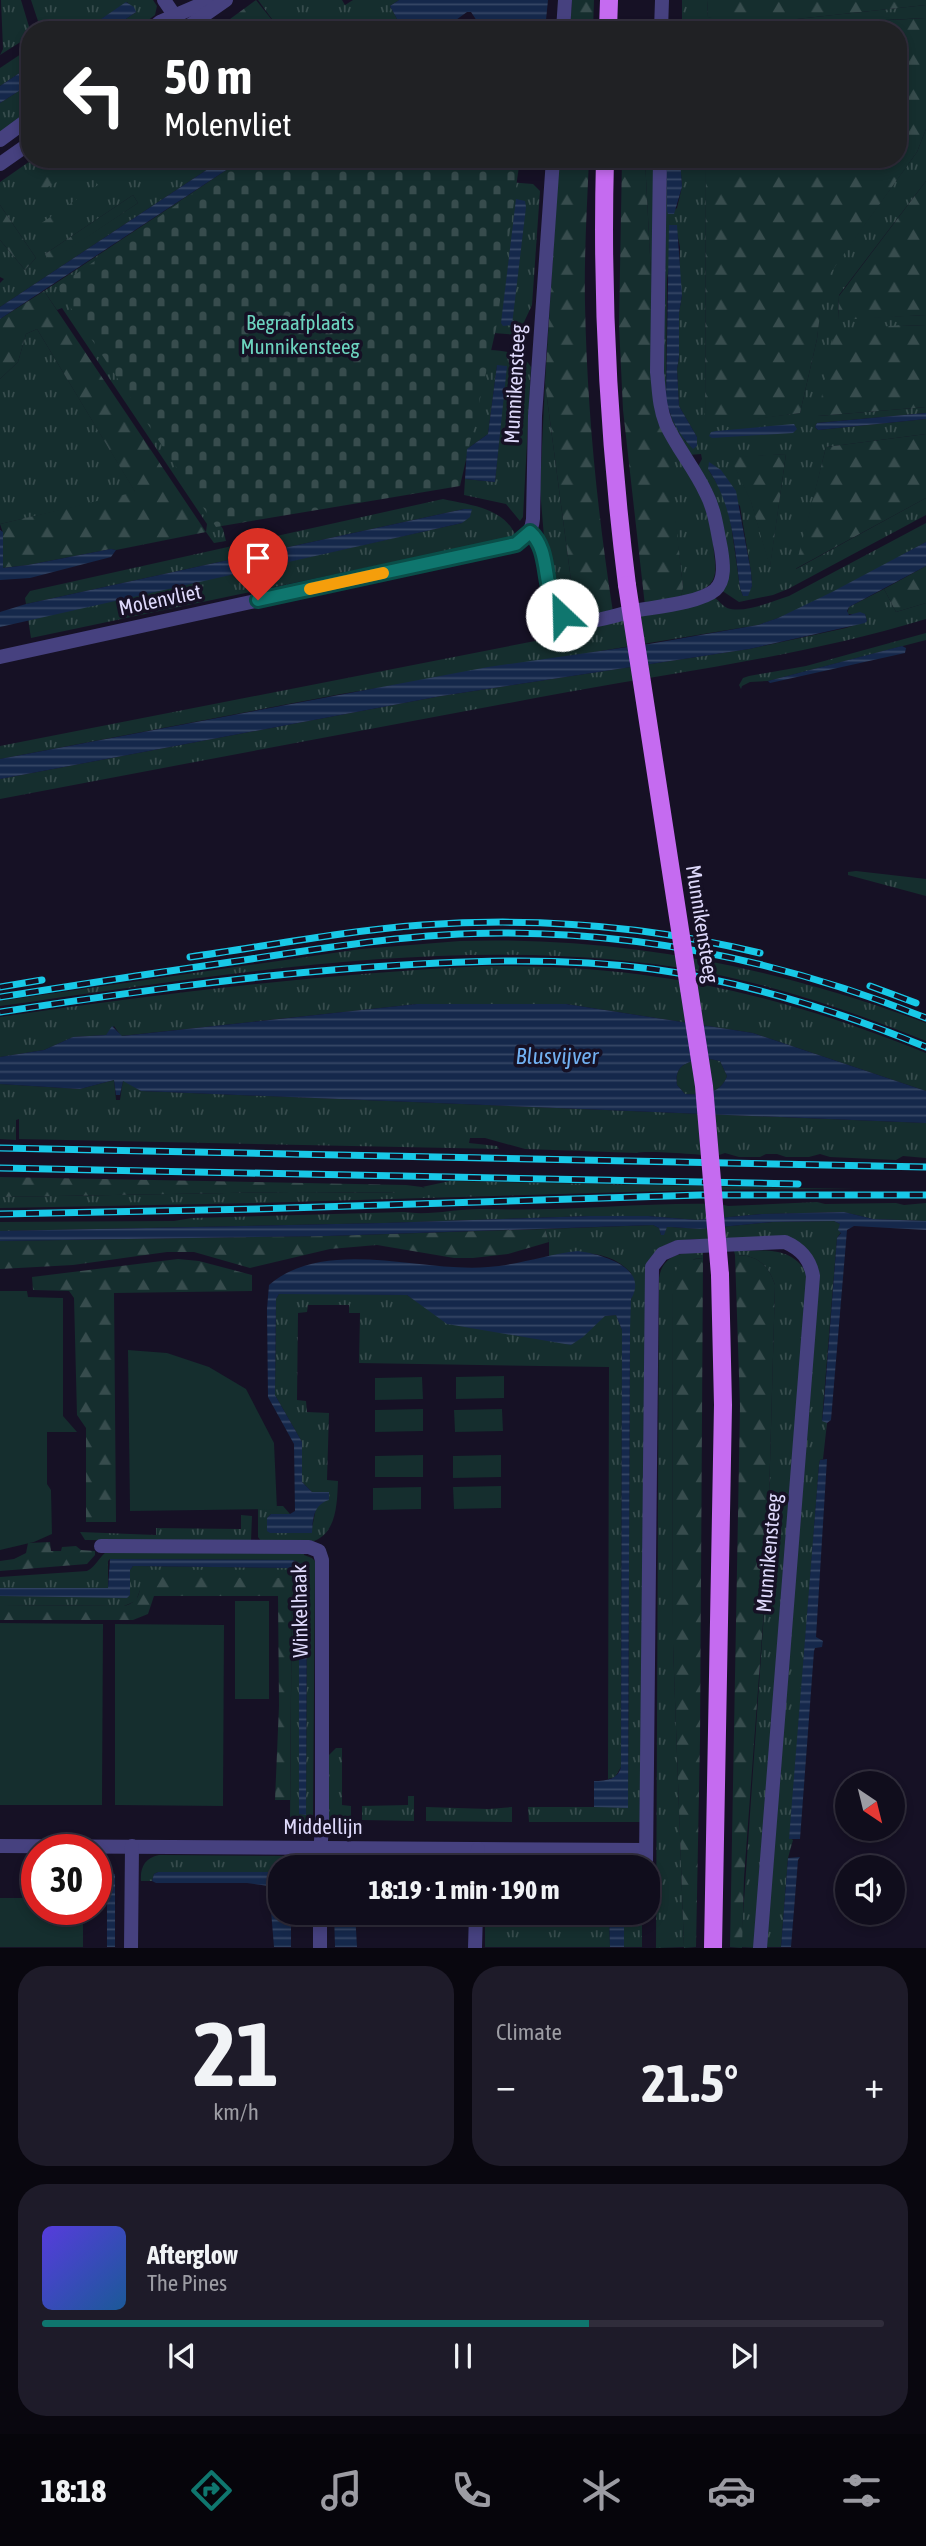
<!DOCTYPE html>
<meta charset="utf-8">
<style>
:root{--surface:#100d1c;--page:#1e1b29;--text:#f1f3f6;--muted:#9c9ca3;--line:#302d3b;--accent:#0f766e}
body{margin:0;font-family:"Asap Condensed",sans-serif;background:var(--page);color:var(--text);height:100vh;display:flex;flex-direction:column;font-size:26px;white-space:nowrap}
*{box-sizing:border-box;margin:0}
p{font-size:23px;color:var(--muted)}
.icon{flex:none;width:38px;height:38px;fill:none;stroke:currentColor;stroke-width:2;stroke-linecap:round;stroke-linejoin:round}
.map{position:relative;height:1948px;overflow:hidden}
.drawer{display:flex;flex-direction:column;gap:18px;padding:18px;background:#09070f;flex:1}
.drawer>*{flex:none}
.guide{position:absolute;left:21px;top:21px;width:886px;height:147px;border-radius:28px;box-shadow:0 4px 10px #0003,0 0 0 2px var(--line);background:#202124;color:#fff;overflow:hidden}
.needle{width:46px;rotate:145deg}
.tools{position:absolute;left:835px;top:1771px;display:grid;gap:14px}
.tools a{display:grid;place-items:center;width:70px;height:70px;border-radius:50%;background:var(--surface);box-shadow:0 4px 10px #0003,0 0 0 2px var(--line);font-size:35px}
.speed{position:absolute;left:21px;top:1834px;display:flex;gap:14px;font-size:35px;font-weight:700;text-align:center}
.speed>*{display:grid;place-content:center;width:91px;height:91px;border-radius:50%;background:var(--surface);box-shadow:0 4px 10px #0003,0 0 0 2px var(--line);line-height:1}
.speed .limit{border:10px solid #d22;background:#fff;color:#111}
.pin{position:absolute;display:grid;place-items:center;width:60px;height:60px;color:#fff;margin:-72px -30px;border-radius:50% 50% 50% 0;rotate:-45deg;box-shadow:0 0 7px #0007}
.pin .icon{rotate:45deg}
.me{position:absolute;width:77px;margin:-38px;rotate:336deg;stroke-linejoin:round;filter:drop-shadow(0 0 5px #0008)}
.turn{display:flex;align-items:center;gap:24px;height:147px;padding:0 28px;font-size:32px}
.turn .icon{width:91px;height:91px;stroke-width:2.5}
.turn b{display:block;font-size:49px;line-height:60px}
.big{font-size:52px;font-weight:700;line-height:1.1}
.drawer .tile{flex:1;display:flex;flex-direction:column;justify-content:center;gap:10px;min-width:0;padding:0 24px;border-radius:28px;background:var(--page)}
.drawer .dial{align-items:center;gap:0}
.dial b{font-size:91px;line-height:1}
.song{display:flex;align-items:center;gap:21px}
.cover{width:84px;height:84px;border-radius:10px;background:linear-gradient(135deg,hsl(250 70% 55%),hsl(210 70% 35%))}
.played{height:7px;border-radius:4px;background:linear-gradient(90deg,var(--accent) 65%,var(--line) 65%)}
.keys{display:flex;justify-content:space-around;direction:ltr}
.heat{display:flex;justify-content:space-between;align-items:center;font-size:38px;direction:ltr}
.drawer .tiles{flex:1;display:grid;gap:18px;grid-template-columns:1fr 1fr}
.tile:last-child{grid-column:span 2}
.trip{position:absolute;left:268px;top:1855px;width:392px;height:70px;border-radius:28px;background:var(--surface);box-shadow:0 4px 10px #0003,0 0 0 2px var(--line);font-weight:700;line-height:70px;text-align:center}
.menu{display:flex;height:112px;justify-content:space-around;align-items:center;background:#06050b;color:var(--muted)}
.menu .icon{width:49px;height:49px}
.menu .selected{color:var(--accent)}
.menu b{font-size:32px;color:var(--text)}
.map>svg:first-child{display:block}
</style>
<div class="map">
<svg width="926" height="1948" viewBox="0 0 926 1948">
<defs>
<pattern id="grass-tufts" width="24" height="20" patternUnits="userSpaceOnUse" patternTransform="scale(1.75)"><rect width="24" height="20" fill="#152e2e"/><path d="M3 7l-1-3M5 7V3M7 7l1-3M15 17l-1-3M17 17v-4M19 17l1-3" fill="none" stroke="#374c4d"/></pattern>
<pattern id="forest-firs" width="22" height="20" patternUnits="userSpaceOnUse" patternTransform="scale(1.75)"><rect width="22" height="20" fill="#152e2e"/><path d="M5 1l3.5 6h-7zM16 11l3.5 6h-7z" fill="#374c4d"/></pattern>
<pattern id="cemetery-stones" width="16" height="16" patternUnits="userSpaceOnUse" patternTransform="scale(1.75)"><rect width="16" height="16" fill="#152e2e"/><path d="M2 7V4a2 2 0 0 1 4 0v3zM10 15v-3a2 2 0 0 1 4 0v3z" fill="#374c4d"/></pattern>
<pattern id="water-rules" width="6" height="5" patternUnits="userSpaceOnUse" patternTransform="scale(1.75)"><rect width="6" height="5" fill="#15284b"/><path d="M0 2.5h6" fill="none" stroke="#374766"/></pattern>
</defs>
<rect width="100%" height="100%" fill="#161125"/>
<g fill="url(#grass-tufts)" fill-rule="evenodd">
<path d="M1 0H21L30 30V36L0 55 3 49Z"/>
<path d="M31 0H153L157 6 155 15 147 21 149 25 142 30H110L136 12 127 2 85 30H41Z"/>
<path d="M258 0H342L345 5 353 0H399L390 6 403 30H361L354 19 338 30H280Z"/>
<path d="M682 0H707L708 17 751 24 926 5V18L682 30Z"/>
<path d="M30 48V66L0 86V68Z"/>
<path d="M30 84V114L0 135V103Z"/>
<path d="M926 129V181L839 295 838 319 926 315V326L901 325 818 416 926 407V413L817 423 815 427 818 430 926 419V434L826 447 796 569 926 498V515L788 589 773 595 739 602 721 590 725 583 697 468 702 459 701 454 689 455 663 402V159H667V210L669 214 677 208 682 187 680 159H706L705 425 800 413 817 339 823 282 917 152ZM676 228 680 247 679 276 682 295 679 313V357L677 369 679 406 697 437 686 442 669 412 666 399 667 279ZM786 454 770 566 751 501 731 458ZM708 469 740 506 751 572 752 586 747 596H743L740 588 729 510 719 487Z"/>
<path d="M33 159H223L0 307V283L4 279 0 277V240L25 270 36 258 0 205V182ZM133 195 138 203 50 261 45 254Z"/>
<path d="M243 159H257L200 494 223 529 226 541 214 543 206 532 207 524 62 308 57 310 44 291Z"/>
<path d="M645 159H655L653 314Z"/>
<path d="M496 181 533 184 540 191 532 305 518 335 493 333Z"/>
<path d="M37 329 136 493 0 524V379L18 362 26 334Z"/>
<path d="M470 349C490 351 520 347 531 367L523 517 520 521 506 504 464 495 465 479 495 482 506 366H497L488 434 467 449Z"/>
<path d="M545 383 572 588 592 615 572 612 563 604 545 549 540 489Z"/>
<path d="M665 437C694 480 709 499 714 552 715 563 718 575 710 584 704 591 689 594 681 598L683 587Z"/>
<path d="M443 499C469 505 502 507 515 534L512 537 31 638 28 619 462 523 464 509 26 604 25 598 30 591Z"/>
<path d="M926 523V542C872 571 817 606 758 625L341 694 0 759V746L566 635 565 624 714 597C718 600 723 606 727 608 745 614 772 601 789 596Z"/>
<path d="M884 589 896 612 926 603V619C807 655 690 670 568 692 379 727 189 763 0 799V779L441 696 749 649 846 628 867 621 865 614H847L849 607Z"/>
<path d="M926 633V640L768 681 750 682 742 686 741 689 739 685 743 678 749 676 806 666Z"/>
<path d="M856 871 926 879V896L848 875V872Z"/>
<path d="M460 941C621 936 776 967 926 1023V1041C854 1012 781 987 704 972 476 930 228 974 0 1006V1001L361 949Z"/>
<path d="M484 966C648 964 774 992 926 1053V1091L753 1033 566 1004H417L121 1036 114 1026 106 1035 73 1037 44 1050 0 1057V1017C161 993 321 974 484 966Z"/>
<path d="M705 1058 720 1061 727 1076C721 1094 702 1095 685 1094L677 1085C674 1064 688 1062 705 1058Z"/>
<path d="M114 1080 116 1100H120L123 1080 141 1091 926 1123V1158L903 1156 896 1160 830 1157 820 1154 809 1157H786L777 1154H766L760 1157H739L725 1153 716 1156C703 1155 644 1150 637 1153L525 1149 485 1138H470L469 1143 497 1146 499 1149 19 1139V1119L16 1120V1140L0 1139V1084L80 1089Z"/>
<path d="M450 1181 854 1189 700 1190 256 1203 0 1208V1197L291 1192 391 1193 425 1188 422 1187Z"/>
<path d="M817 1202 825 1204 896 1203 904 1205 926 1203V1221L873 1219 844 1212 762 1214 697 1220 648 1216H590L384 1223 0 1231V1222L174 1221 192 1218 404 1212C431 1216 458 1208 485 1209 563 1212 642 1202 720 1204L728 1206Z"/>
<path d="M834 1221 840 1224 841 1232 837 1238 822 1420 827 1423 823 1459 820 1460 819 1465 790 1838 793 1840 788 1858 781 1947H766L816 1285 802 1249 695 1239 674 1241 662 1247 650 1262 644 1822H529L528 1807H628L630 1305 634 1285 631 1273C611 1250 577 1250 549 1257V1242L545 1229 653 1225 659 1228 661 1235 667 1227H671L700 1229 773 1222Z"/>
<path d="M703 1251V1258L694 1259 672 1282 673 1644 684 1947 656 1948 659 1278C663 1253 683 1253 703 1251Z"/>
<path d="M734 1251C762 1251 792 1245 807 1274L757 1948 742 1947V1929L767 1570 775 1285C768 1264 757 1255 735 1255Z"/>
<path d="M310 1293 407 1295 424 1306 595 1324 605 1316 616 1315 622 1330 621 1767 615 1777 608 1779 609 1367 359 1363 360 1313H349V1305H308L307 1312 298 1313 297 1400 306 1401 307 1412 329 1413 327 1480 338 1481C337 1503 337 1535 311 1542L261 1541 258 1537V1506H283L290 1514H271L267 1518V1531L311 1533 316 1508 329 1492H312L302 1482V1442L275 1395 276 1299 279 1294Z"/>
<path d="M241 1515 252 1516 251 1541 85 1540 80 1532 156 1535V1528L241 1529Z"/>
<path d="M108 1551 304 1552V1555L312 1558 315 1561 313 1820H290L292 1578 140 1590 136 1601 124 1606 0 1605V1596L127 1597 130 1595V1570L133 1566 297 1568 300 1573 299 1814 306 1815 307 1574 304 1565 293 1560 110 1559 108 1561V1588H0V1577L87 1571C97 1566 99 1556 108 1551Z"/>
<path d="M336 1748H342V1805L351 1806V1820H328V1756Z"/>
<path d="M408 1796H414V1821L362 1820V1806L408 1805Z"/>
<path d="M426 1807 489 1809 512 1807V1822L426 1821Z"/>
<path d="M159 1855 294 1856 299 1867H280V1872H158L154 1874 152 1881H141C140 1867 145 1858 159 1855Z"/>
<path d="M350 1856 452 1857 463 1861 468 1867H329L337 1859Z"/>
<path d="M501 1857 630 1858 641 1867H487L491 1861Z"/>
<path d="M485 1913H609L610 1947H485Z"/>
<rect x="624" y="1913" width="18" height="34"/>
</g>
<g fill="url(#forest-firs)">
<path d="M256 0 280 30H215Z"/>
<path d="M572 0H594L593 30H570Z"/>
<path d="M707 0H926V5L751 24 729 23 708 17Z"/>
<path d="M926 18V129L917 152 824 282 817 339 800 413 705 426 706 159H898V30H721Z"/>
<path d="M81 159H101L121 179 40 238 34 228 98 185 85 166 39 192 31 181Z"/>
<path d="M559 159H589C587 207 584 256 585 304 587 407 597 510 613 612L592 615 576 601 572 588 545 383Z"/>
<path d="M622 159H645L653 313 683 587 681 598 645 606 623 410 619 325Z"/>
<path d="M926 181V315L838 320 839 296Z"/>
<path d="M133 195 138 203 50 262 45 254Z"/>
<path d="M0 205 36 258 25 270 0 240Z"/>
<path d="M44 291 206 532 116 550 111 549 28 565 2 568 3 533 0 524 135 492 37 329 26 334 18 362 0 379V319Z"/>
<path d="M901 325 926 326V407L818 416 834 331Z"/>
<path d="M926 434V498L795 569 826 447Z"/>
<path d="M786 454 770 568 751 502 730 457Z"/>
<path d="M926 566V603L896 612 884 589Z"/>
<path d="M0 1177 406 1185 422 1187 426 1190 423 1193 291 1192 0 1197Z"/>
<path d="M545 1229 549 1242 508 1254 473 1258H454L377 1245 330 1249 250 1268 194 1252H167L73 1265 0 1269V1241L327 1236Z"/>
<path d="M735 1255C757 1255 768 1264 775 1285L767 1569 744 1878 742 1948 730 1947 740 1406Z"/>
<path d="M703 1258 700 1740 696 1947 684 1948 673 1644 672 1282C676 1263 684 1260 703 1258Z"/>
<path d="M178 1259 199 1261 252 1275V1291L114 1293 116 1522H86V1428L77 1415 74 1298 69 1291 33 1290 32 1277Z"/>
<path d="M50 1542 51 1551H61L62 1547 76 1546 81 1550 95 1551V1555L87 1564 0 1571V1561L14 1559 26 1553 28 1543Z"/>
<path d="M141 1577 292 1578 290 1800H275L279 1706 278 1596H154L148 1614 133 1620H0V1605L124 1606C140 1602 140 1592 141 1577Z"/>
</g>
<path fill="url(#cemetery-stones)" d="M243 159H520L496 329 460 486 216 527 57 287Z"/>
<g fill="#152e2e">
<path d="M0 1291H27L28 1297 63 1298V1416L77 1432H47V1484L51 1490 52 1534 34 1542 0 1550Z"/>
<path d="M128 1350 167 1353 209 1367 246 1389 274 1443 277 1509 130 1511Z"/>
<path d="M504 1376V1398L456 1399V1377Z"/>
<path d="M422 1377 423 1399 375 1400V1378Z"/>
<path d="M423 1409V1431L375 1432V1410Z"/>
<path d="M502 1409 503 1431 455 1432 454 1410Z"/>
<path d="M423 1455V1477H375V1456Z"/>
<path d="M501 1455V1477L453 1478V1456Z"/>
<path d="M501 1486V1508L454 1509 453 1487Z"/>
<path d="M421 1487V1509L373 1510V1488Z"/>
<rect x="235" y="1601" width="34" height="98"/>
<path d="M0 1623 103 1624 102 1805H0Z"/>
<path d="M115 1624 224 1625 223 1806 115 1805Z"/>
<path d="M0 1898H37V1909H83V1947H0Z"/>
</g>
<g fill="url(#water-rules)" fill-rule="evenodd">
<path d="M399 0H548L545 30H483L471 12H467L442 30H403L390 6Z"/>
<path d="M126 2 134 7 136 12 110 30H85Z"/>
<path d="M30 66V84L0 103V86Z"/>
<path d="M223 159H243L0 319V307Z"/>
<path d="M667 159H680L682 187 674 214H668L667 211Z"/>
<path d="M516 199 525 201 526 207 512 325 503 326 501 323Z"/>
<path d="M669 225H677L682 295 679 313V357L677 369 679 406 697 437V446L693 449C679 435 670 418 666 399Z"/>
<path d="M497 365 507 366 495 482 465 479 467 449 488 434Z"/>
<path d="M926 413V419L818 430 815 427 817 423Z"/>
<path d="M794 424 797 429 793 433 712 438 709 436 711 432 716 431Z"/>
<path d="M709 462 721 470 736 491 751 572 752 586 748 596H743L740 588C734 545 733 506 708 469Z"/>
<path d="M464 509H472L470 517 462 523 0 627V612L26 604Z"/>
<path d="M0 530 3 532V568L28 565 111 549 116 550 111 557 30 578 0 580Z"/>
<path d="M926 542V566L849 607 847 611 849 615 860 612 865 614 867 621 865 623 749 649 441 696 0 779V759L488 667 649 644 758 625 778 618 832 592Z"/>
<path d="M902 646 906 648 905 653 770 683 768 681Z"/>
<path d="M417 1004H566L753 1033 926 1091V1123L141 1091 123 1081 120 1095H116L114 1080 80 1089 0 1084V1057L44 1050 73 1037 106 1035 112 1026 122 1036ZM705 1058 720 1061 727 1076C721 1094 702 1095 685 1094L677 1085C674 1064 688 1062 705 1058Z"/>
<path d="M844 1212 873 1219 926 1221V1230L854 1226 847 1230 831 1420 827 1423 822 1421 824 1403 837 1238 841 1233 838 1230 840 1224 834 1221 772 1222 700 1229 671 1227H667L664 1235H661L659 1228 653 1225 327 1236 0 1241V1231L384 1223 590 1216H648L697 1220 762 1214Z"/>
<path d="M578 1251C600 1254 650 1267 631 1299L630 1330 628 1808 594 1807V1781C605 1781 618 1780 621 1767L622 1330 616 1315 605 1316 583 1337 571 1345 447 1324 407 1295 279 1294 276 1299 275 1395 302 1442V1482L312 1492H329V1500C313 1505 313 1519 312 1533H270L267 1531V1518L271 1514H290L295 1511 294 1444 268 1397 267 1309 269 1285C326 1236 422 1273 488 1267 519 1265 548 1254 578 1251Z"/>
<path d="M827 1459 816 1637 823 1641 822 1647 815 1648 814 1651 800 1839H789L819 1465 820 1460Z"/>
<path d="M110 1559 293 1560 304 1565 307 1574 306 1815 299 1814V1571L293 1568 133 1566 130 1570V1595L127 1598 0 1596V1588H108Z"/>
<path d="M800 1857 798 1860 791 1947H781L788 1858Z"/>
<path d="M105 1872 115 1874V1947H107V1884L96 1883V1874Z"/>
<path d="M158 1872H280V1913H291V1947H274L269 1886 247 1883H156L152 1881 154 1874Z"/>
<path d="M334 1913H355L357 1947H335Z"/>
<path d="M609 1913H624V1947H610Z"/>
</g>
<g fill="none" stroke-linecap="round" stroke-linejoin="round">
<g stroke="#46417f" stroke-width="14">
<path d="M164 0 179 22"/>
<path d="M150 30 160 22 211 0"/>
<path d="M183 30 226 0"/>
<path d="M563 30 565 0"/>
<path d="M661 30 662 0"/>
<path d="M0 140 30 118"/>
<path d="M0 164 30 143"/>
<path d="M530 532C553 551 539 597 561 615 580 629 613 616 633 611 654 607 700 603 715 590 726 580 723 562 721 549 717 530 715 510 706 493 695 469 677 448 666 424 659 407 659 390 657 372L660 159"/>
<path d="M0 657 516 544C526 537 532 531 533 519L535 416 553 159"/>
<path d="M101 1546 309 1547 319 1551 322 1560V1827L319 1867"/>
<path d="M0 1846 646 1850"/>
<path d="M646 1864 652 1267 662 1254 678 1247 785 1242C801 1249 810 1259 813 1276L760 1948"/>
<path d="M477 1867 478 1849"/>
<path d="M320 1913V1948"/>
<path d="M131 1948 132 1846"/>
<path d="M475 1948 476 1913"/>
</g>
<g stroke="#c56bf0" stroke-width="18">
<path d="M608 30 609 0"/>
<path d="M605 159C601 304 609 442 627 585"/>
<path d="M713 1948 723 1405 720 1275"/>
</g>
<g stroke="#18c9e8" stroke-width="7">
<g id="rail">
<path d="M190 957C267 946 344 931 422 925 535 917 650 926 760 953"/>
<path d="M870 986 916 1003"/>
<path d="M0 987 42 980"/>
<path d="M0 997C84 984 167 971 251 959 335 946 418 933 503 933 649 933 791 964 926 1018"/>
<path d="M0 1012C119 994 237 977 357 968 455 961 554 956 652 969 747 982 838 1011 926 1047"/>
<path d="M0 1148 926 1167"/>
<path d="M0 1168 798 1184"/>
<path d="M0 1214 256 1209 700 1195H926"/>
</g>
</g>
<use href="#rail" stroke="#161125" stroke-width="4.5" stroke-dasharray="13" stroke-linecap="butt"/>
<path stroke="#c56bf0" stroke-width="18" d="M627 585 704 1086 720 1275"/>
</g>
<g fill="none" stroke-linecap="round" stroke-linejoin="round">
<g stroke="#0a4d48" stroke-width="18">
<path id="route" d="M258 600 516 544 530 532C553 552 540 593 562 615"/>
</g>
<use href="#route" stroke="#0f766e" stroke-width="12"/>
<path stroke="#f59e0b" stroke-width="12" d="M310 589 383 573"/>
</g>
<g text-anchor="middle" stroke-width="7" stroke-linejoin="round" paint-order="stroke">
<g font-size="21" fill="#6cd4bf" stroke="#161125">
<text x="300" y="330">Begraafplaats<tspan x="300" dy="24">Munnikensteeg</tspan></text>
</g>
<g font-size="21" fill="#ded9fb" stroke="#161125">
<text transform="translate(515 384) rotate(-87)" y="7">Munnikensteeg</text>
<text transform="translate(160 600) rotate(-12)" y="7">Molenvliet</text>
<text transform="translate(702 924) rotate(81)" y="7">Munnikensteeg</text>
<text transform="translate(769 1553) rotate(-85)" y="7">Munnikensteeg</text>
<text transform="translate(300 1611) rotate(-91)" y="7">Winkelhaak</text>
<text x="323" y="1834">Middellijn</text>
</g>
<g font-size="23" font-style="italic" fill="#71b0f1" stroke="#161125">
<text x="557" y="1064">Blusvijver</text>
</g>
</g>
</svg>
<div class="tools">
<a><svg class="needle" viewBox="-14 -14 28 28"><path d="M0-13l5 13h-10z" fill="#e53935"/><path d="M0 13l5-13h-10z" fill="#9c9ca3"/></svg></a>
<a><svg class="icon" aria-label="sound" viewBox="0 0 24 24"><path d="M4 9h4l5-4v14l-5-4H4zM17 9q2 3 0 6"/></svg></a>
</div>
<div class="speed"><div class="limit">30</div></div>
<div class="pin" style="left:258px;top:600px;background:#d93025"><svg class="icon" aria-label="arrive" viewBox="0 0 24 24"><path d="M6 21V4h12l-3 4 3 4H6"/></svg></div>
<svg class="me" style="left:562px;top:615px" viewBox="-20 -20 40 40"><circle r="19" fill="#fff"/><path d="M0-13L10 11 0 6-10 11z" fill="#0f766e"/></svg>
<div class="trip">18:19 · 1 min · 190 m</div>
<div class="guide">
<div class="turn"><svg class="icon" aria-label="left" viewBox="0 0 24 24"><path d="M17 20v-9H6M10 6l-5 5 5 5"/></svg><div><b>50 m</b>Molenvliet</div></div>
</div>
</div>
<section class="drawer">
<div class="tiles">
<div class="tile dial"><b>21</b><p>km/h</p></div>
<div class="tile"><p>Climate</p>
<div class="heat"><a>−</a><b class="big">21.5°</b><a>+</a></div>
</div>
<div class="tile">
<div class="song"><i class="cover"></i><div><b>Afterglow</b><p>The Pines</p></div></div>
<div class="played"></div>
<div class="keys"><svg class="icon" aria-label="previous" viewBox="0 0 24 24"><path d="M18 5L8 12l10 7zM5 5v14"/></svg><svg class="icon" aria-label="pause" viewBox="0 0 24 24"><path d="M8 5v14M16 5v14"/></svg><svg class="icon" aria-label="next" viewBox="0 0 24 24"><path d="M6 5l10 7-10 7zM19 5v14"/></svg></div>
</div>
</div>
</section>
<nav class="menu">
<b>18:18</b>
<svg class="icon selected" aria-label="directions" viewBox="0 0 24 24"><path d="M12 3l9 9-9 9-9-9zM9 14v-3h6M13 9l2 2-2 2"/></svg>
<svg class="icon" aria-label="music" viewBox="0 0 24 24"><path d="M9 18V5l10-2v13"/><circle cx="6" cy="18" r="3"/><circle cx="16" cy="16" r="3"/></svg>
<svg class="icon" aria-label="phone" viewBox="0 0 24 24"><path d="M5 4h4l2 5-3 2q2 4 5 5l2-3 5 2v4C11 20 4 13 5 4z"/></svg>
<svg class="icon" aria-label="climate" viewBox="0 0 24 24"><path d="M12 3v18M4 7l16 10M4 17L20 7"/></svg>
<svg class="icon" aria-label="car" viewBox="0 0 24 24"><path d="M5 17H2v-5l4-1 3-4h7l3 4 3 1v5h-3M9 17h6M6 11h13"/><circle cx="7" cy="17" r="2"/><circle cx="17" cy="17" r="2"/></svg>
<svg class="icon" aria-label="filters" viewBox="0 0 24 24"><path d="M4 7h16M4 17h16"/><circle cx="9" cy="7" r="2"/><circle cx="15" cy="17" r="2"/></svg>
</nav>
